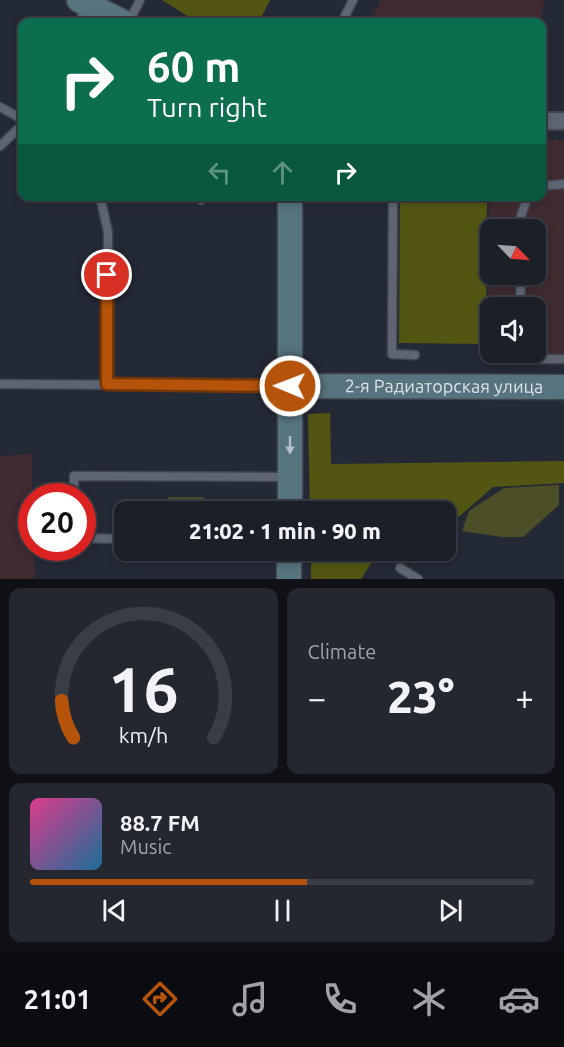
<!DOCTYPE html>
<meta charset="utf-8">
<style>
:root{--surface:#1b1f28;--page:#242730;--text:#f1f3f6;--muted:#a0a2a8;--line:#393d45;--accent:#b45309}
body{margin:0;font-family:Ubuntu,sans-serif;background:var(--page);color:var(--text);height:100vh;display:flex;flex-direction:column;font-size:22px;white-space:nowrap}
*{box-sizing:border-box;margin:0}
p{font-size:20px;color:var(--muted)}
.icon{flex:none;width:33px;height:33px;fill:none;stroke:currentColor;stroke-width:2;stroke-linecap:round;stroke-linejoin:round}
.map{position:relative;height:579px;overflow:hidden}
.panel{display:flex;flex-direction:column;gap:9px;padding:9px;background:#0f1116;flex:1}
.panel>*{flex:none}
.top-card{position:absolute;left:18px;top:18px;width:528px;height:183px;border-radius:12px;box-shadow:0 3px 9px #0003,0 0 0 2px var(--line);background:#0b6e4f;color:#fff;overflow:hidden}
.needle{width:39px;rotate:115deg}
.tools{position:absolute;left:480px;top:219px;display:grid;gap:12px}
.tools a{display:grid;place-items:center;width:66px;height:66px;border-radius:12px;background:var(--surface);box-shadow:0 3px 9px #0003,0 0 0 2px var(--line);font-size:30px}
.speed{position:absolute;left:18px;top:483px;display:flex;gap:12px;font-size:30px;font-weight:700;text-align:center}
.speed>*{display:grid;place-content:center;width:78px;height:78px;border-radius:50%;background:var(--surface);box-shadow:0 3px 9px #0003,0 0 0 2px var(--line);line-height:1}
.speed .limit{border:9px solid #d22;background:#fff;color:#111}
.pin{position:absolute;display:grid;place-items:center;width:51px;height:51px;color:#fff;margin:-26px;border:3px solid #fff;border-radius:50%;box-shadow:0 2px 6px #0007}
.me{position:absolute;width:66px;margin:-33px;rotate:271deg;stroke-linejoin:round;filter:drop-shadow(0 0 4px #0008)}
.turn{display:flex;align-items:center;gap:21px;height:126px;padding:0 30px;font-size:27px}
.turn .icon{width:78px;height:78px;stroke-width:2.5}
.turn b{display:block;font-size:42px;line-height:51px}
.lanes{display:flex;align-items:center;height:57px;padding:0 30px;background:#0003;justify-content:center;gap:30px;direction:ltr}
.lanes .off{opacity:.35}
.big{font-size:45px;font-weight:800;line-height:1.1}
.panel .card{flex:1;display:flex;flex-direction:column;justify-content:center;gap:9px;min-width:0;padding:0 21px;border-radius:12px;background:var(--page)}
.panel .dial{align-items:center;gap:0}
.dial svg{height:156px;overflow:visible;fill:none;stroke:var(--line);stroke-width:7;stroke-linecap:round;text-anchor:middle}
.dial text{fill:var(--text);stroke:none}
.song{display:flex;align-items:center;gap:18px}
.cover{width:72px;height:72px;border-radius:9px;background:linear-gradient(135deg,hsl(330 70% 55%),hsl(200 70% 35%))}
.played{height:6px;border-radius:3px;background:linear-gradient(90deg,var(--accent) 55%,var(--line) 55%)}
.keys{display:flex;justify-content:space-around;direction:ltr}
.heat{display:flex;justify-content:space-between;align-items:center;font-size:33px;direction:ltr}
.panel .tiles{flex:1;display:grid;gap:9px;grid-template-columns:1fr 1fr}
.card:last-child{grid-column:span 2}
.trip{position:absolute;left:114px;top:501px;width:342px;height:60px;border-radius:12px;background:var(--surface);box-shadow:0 3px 9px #0003,0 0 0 2px var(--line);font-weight:800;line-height:60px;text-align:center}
.dock{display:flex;height:96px;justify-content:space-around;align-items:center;background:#0b0c10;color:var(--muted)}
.dock .icon{width:42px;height:42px}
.dock .on{color:var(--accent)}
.dock b{font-size:27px;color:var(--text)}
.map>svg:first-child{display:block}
</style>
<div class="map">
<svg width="564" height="579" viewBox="0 0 564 579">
<rect width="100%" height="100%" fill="#242936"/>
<g fill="#3e2a2f" fill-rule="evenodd">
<path d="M381 0H544L541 22H370Z"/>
<path d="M542 140H564V365H488L489 197 542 196ZM490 230H536V274H490ZM490 308H536V352H490Z"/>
<path d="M32 454V548H34L35 579H0V456Z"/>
</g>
<g fill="#4c4e27">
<path d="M559 485V505L523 537H502L462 531 469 511 504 488Z"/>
<rect x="168" y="497" width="36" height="14"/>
</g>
<g fill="#535613">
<path d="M162 0H270L259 22H197Z"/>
<path d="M400 197H487L486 344 399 343Z"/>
<path d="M330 413 331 464 564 461V483L493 487 454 521 446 522V512L310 511 308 414Z"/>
<path d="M311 551V550L379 551 361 579H311Z"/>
</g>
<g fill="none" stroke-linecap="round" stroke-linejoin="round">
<g stroke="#3f444e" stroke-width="11">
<g id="lane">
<path d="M79 22 87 7"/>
<path d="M129 22 140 0"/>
<path d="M342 22 353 0"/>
<path d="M0 107 22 119"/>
<path d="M0 146 22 125"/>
<path d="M542 186 564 184"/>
<path d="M100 196 108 232 107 384"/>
<path d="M195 196 201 200"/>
<path d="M393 196 392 354 415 355"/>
<path d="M521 230V216L528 196"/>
<path d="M520 308 521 274"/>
<path d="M535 352 541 359H564"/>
<path d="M0 384 289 386"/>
<path d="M74 496V476L289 477"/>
<path d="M82 538 124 539"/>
<path d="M400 568 418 579"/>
</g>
</g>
<g stroke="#3f444e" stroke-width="20">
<path id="street" d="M542 121H564"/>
</g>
<g stroke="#3f444e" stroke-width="27">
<g id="secondary">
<path d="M79 0 123 22"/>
<path id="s1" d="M290 386 564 387"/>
<path d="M290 512V196"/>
<path d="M289 579V550"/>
</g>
</g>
<use href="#lane" stroke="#5f6473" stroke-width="8"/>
<use href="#street" stroke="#5f6473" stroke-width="16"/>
<use href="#secondary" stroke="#56747e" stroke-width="24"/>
</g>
<defs><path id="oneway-solid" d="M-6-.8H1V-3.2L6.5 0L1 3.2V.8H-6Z" transform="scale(1.5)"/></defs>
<use fill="#b4c0c9" href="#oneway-solid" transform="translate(290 445) rotate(90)"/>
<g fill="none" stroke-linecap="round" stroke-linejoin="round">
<g stroke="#753606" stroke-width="15">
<path id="route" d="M107 275V384L290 386"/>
</g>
<use href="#route" stroke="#b45309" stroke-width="10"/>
</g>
<g text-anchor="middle" stroke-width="6" stroke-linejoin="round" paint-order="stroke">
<g font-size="18" fill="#dde1e9" stroke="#101217">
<text dy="6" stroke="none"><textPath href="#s1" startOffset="154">2-я Радиаторская улица</textPath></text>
</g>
</g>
</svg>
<div class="tools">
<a><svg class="needle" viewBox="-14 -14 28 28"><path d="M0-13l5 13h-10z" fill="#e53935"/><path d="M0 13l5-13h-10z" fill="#a0a2a8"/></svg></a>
<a><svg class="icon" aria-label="sound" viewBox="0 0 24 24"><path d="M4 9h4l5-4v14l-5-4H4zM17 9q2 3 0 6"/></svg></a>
</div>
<div class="speed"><div class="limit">20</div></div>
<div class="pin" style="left:107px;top:275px;background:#d93025"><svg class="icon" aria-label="arrive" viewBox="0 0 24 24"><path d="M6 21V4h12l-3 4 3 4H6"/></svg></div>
<svg class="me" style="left:290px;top:386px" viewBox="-20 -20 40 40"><circle r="17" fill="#b45309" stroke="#fff" stroke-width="3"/><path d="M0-11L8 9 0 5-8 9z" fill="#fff"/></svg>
<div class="trip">21:02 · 1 min · 90 m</div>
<div class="top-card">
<div class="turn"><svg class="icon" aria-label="right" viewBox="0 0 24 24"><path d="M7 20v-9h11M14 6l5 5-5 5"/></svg><div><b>60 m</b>Turn right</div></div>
<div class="lanes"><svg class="icon off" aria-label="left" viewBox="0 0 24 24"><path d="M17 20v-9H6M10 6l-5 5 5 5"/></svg><svg class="icon off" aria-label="ahead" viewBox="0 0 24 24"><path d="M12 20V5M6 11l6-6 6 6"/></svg><svg class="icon" aria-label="right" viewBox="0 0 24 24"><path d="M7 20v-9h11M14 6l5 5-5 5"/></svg></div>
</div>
</div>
<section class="panel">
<div class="tiles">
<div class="card dial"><svg viewBox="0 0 100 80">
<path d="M14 69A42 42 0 1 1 86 69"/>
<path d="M14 69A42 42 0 0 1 8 50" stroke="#b45309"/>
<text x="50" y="56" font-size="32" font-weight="700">16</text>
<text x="50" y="72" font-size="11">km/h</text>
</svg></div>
<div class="card"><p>Climate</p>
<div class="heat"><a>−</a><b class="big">23°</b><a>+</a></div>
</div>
<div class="card">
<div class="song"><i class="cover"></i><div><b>88.7 FM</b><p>Music</p></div></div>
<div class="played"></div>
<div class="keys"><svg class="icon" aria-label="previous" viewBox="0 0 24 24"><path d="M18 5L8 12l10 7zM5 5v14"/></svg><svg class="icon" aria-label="pause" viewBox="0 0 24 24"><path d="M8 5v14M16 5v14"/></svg><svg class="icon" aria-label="next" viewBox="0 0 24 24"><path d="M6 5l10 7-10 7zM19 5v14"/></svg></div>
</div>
</div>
</section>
<nav class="dock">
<b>21:01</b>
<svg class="icon on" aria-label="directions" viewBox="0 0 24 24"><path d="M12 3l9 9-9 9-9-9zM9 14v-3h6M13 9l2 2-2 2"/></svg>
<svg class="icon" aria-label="music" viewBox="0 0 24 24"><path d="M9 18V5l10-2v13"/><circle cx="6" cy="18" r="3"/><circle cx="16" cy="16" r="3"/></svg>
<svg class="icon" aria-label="phone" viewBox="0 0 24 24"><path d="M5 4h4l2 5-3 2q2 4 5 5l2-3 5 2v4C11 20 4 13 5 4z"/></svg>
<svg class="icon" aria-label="climate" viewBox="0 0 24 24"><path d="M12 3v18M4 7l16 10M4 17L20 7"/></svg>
<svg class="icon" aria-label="car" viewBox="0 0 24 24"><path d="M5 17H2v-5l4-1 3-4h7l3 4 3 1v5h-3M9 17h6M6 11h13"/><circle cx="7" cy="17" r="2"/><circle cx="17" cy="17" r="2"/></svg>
</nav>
